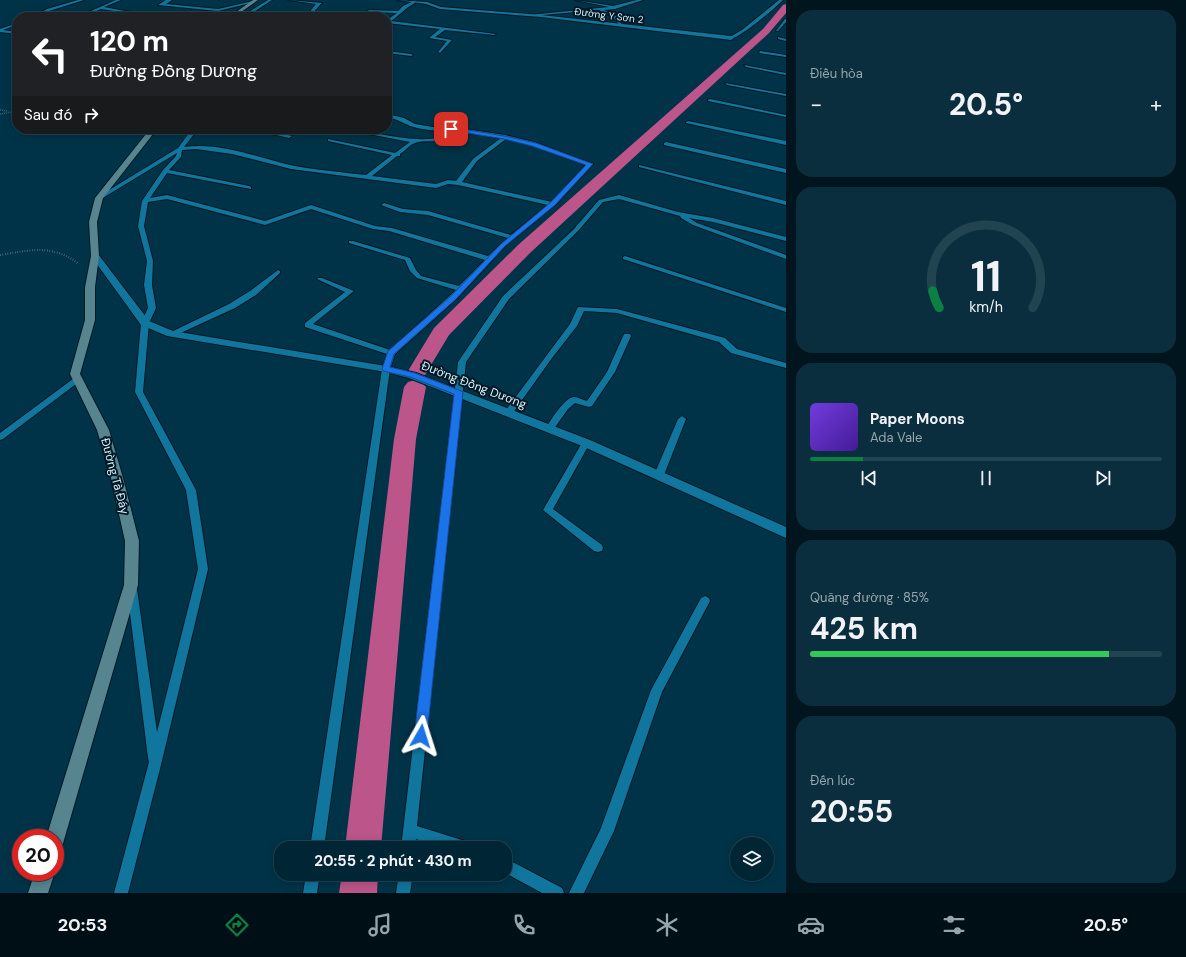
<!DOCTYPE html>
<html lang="vi">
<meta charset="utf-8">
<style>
:root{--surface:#002635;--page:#0a2e3d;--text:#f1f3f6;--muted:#95a5ad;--line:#224350;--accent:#0b8043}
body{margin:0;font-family:"DM Sans",sans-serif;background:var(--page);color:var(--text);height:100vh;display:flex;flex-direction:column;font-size:15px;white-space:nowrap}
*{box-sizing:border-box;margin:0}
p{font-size:13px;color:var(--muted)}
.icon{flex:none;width:22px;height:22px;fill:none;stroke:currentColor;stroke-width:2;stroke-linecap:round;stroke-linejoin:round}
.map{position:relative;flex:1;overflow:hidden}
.drawer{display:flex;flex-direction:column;gap:10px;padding:10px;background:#00151d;width:400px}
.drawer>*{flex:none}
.top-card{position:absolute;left:12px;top:12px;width:380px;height:122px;border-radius:16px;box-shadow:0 2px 10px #0003,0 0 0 1px var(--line);background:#202124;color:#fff;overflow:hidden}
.fabs{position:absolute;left:730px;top:837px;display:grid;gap:8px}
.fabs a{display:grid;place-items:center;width:44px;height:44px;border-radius:50%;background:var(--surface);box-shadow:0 2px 10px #0003,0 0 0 1px var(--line);font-size:20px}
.speed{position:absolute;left:12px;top:829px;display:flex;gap:8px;font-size:20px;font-weight:700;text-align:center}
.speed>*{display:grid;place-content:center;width:52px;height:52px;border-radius:50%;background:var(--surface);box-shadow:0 2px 10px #0003,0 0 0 1px var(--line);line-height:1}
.speed .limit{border:6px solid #d22;background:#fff;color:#111}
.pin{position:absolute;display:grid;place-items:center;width:34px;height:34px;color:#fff;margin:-17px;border-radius:8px;box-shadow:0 2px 6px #0006}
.me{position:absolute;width:44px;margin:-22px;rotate:6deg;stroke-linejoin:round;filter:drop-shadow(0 0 3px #0008)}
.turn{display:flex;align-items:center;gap:14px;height:84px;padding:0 12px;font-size:18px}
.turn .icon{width:52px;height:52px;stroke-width:2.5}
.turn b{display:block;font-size:28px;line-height:34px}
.then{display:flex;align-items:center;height:38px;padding:0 12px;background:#0003;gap:8px;font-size:15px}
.big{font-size:30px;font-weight:700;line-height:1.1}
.drawer .widget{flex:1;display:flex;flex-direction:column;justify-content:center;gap:6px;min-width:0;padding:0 14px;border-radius:16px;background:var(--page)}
.drawer .dial{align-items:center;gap:0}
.dial svg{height:104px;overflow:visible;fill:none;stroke:var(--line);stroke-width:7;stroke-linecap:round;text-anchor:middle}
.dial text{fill:var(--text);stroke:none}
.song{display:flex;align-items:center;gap:12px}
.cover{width:48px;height:48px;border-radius:6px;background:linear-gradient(135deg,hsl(260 70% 55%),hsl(260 70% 35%))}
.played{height:4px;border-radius:2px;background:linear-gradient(90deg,var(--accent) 15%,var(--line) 15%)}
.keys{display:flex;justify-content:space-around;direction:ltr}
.heat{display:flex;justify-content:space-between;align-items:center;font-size:22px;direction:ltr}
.charge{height:6px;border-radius:3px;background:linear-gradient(90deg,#34c759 85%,var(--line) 0)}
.trip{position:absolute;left:274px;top:841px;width:238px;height:40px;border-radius:16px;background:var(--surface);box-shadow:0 2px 10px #0003,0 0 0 1px var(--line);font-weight:700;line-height:40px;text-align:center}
.tabs{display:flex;height:64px;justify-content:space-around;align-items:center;background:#000f15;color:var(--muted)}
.tabs .icon{width:28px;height:28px}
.tabs .active{color:var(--accent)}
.tabs b{font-size:18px;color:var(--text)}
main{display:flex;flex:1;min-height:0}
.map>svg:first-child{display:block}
</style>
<main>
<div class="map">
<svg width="786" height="893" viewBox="0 0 786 893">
<rect width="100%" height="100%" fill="#003347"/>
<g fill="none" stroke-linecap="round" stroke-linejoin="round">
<g fill="#bc5589" fill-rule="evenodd">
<path d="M786 4V13L769 33 530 253 449 335 425 375 418 377 411 375 408 371 434 328 518 245 763 29 783 5Z"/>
<path d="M415 380 422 382 426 387 416 439 381 848H345L394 439 404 387 408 382Z"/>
<path d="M342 874H378L377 893H339Z"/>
</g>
<g stroke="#001925" stroke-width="2">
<g id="lane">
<path d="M78 0H84L49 11 37 17H32L47 9Z"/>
<path d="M116 0H121L104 7 136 13 134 14 101 9 82 17H77Z"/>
<path d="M268 0H272L246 17H241Z"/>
<path d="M288 0 322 3C317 7 315 12 310 15L308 14 316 4Z"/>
<path d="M575 0 613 6 637 0H643L615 9 604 10 616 16 622 25 620 26 614 18 599 10 531 16 529 15 609 7Z"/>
<path d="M779 0H783C774 9 740 38 730 39V37L742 30Z"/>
<path d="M414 1 415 3C405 8 400 15 391 21L496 34 494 35 445 30 435 37 452 40 440 53 438 52 447 41 429 38 440 29 387 23V20L397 13 370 12 368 15 365 14 369 10 398 11 403 6Z"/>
<path d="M785 19H786V22L778 31H776Z"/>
<path d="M17 23V25L3 30 17 32V34L0 32V29Z"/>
<path d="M778 37 786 39V41L778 39Z"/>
<path d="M387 51 411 54 413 55 411 56 387 53Z"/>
<path d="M760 51 786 55V57L759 53Z"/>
<path d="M744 65 786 73V75L746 67Z"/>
<path d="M725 83 786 94V96L727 85Z"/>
<path d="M710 99 786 115V117L708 101V100Z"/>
<path d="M387 114 404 118 415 124 433 127H451L505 135 534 142 593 164 555 205 505 246 456 299 395 354 390 369 324 848H310L382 369 387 354 305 327V323L345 292 317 279 318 278H322L354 291 313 324 390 350 456 290 417 278 410 271 405 260 349 243V241H353L410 258 416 270 421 276 459 286 485 260 389 231 373 229 311 209 265 225 167 199 148 202 144 226 153 261 152 285 156 308 149 323 143 392 196 490 208 569 161 765 128 893H114L149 762 148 758 127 589 128 586 132 585 136 586 137 589 157 732 198 569 186 490 135 392 141 323 148 308 144 285 147 261 138 226 142 201 163 170 176 156 177 153 101 199 96 198 178 148 192 129H198L184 147C220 142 256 157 290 165 314 170 341 172 366 175L392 155 328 141V139L395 153 410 142 348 130 354 129C372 132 438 149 448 131 436 131 422 130 410 126 402 122 396 119 387 117ZM453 131 501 138 473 159 456 181 448 180 436 184 372 176 397 156H400V154C405 151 410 144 415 143 428 138 445 147 453 131ZM506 139 532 145 586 165 552 202 462 182 477 161ZM196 149 232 154 291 169 436 188 448 184 458 185 548 205 511 235 428 211 403 209 384 203 381 205 400 212 428 215 508 238 488 256 392 228 375 226 311 205 265 221 167 195 150 198 167 173 251 189V187L249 186 169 170 181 157 182 150Z"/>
<path d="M688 121 786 141V145L686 123V122Z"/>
<path d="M251 129H262L292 136 289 138Z"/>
<path d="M666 142 786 169V173L664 145V143Z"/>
<path d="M639 165 786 201V205L639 167Z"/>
<path d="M619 195 678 212 713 218 786 237V241L713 222 689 218 697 223 786 255V259L693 225 681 218 680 216 619 199 603 202 578 231 509 299 466 362 417 826 465 841 470 843 472 848H444L416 839 415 848H401L458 362 503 296 574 229 599 200Z"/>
<path d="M625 256 786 308V312L623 259V257Z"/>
<path d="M278 270 280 271V273L256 295 235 308 174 336H168L167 334 229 304 250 291Z"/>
<path d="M578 307 617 309 725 338 737 349 786 363V368L731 353 719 342 617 313 584 311 577 326 552 358 512 414H506L505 412 506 410 570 324Z"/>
<path d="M624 334H630L631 336 615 372 592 406 589 407 575 403 568 409 553 430H547L546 428C550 421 565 397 574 397 578 397 583 400 587 401L607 372Z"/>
<path d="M77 376 81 379 80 381 3 439 0 440V433Z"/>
<path d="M682 416 686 419 664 475 659 478 656 477 654 475 678 419Z"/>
<path d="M586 440 590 443 553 509 602 545 603 548 602 551 598 552 594 551 543 510 583 441Z"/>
<path d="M705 596 709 598 710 601 662 692 614 831 584 893H569L601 828 651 690 701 598Z"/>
<path d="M505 858 562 888 564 893H542L505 873Z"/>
<path d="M306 874H320L317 893H303Z"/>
<path d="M399 874H413L410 893H396Z"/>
</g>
</g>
<g stroke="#001925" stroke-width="2">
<g id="street">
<path d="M166 0H172L166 4 218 9 253 1 255 2 218 11 158 5Z"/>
<path d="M397 0 427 2 441 7 541 15 731 36 734 38 731 40 541 17 440 9 426 4Z"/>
<path d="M95 253 98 254 149 321 173 331 386 366 416 373 590 440 786 527V538L582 446 409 378 386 372 167 336 141 325 91 256Z"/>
</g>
</g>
<g stroke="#001925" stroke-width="2">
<g id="secondary">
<path d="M253 0H258L234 17H229Z"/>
<path d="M150 129H157L103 198 97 222 99 256 95 287V320L80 374 109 430 123 478 139 541 138 585 64 840 62 847 55 849V838H46L124 585 125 541 111 478 97 430 70 374 85 320V287L91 256 89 222 95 198Z"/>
<path d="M35 872H55L48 893H28Z"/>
</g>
</g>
<g stroke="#7196a6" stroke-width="1.5" stroke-dasharray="0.5 1.5" stroke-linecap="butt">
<path d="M0 110 7 111"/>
<path d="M0 114 17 111"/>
</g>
<path stroke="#7196a6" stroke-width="2" stroke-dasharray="0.5 2" stroke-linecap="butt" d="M0 255C30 250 53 244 79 264"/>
<use href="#lane" fill="#10769d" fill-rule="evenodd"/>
<use href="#street" fill="#10769d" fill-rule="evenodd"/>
<use href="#secondary" fill="#56848f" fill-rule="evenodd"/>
</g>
<path fill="#1a73e8" stroke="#114b97" d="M451 127 504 136 536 143 593 164 555 205 505 246 456 299 394 354 390 367 415 373 461 391 463 392 427 736 425 740 421 742 416 740 414 736 454 394 410 377 383 371 382 369 388 351 451 296 501 244 550 203 586 165 532 146 504 139 449 130V129Z"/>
<g text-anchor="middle" stroke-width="4" stroke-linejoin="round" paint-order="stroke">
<g font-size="10" fill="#d7effc" stroke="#001925">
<text transform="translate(609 15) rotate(7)" y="4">Đường Y Sơn 2</text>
</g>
<g font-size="12" fill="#d7effc" stroke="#001925">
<text transform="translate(474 385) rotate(21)" y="4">Đường Đồng Dương</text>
<text transform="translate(115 476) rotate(75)" y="4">Đường Tà Đáy</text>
</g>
</g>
</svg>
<div class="fabs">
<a><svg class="icon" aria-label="layers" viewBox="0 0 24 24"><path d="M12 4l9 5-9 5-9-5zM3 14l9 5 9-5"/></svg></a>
</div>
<div class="speed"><div class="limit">20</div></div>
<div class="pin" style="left:451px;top:129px;background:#d93025"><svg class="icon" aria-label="arrive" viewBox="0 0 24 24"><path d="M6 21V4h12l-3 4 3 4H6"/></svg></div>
<svg class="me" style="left:421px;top:736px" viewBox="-20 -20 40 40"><path d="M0-17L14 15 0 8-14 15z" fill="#1a73e8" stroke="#fff" stroke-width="4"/></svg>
<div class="trip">20:55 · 2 phút · 430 m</div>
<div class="top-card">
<div class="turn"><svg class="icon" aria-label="left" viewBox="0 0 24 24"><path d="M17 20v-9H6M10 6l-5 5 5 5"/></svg><div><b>120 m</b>Đường Đồng Dương</div></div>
<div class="then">Sau đó<svg class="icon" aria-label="right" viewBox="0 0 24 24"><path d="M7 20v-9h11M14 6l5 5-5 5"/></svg></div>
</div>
</div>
<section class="drawer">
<div class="widget"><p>Điều hòa</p>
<div class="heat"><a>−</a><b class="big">20.5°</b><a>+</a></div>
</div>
<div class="widget dial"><svg viewBox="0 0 100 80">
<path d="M14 69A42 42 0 1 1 86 69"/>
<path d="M14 69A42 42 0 0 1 9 56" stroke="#0b8043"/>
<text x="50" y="56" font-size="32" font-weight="700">11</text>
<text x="50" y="72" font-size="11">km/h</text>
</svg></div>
<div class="widget">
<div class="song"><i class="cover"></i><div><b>Paper Moons</b><p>Ada Vale</p></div></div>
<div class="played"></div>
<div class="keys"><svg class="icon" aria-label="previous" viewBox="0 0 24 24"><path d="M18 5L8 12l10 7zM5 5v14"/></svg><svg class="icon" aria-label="pause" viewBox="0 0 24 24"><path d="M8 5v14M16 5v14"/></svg><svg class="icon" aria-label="next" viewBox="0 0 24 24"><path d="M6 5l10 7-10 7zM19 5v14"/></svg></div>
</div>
<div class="widget"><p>Quãng đường · 85%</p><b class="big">425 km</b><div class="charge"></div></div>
<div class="widget"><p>Đến lúc</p><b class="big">20:55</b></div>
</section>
</main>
<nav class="tabs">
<b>20:53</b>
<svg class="icon active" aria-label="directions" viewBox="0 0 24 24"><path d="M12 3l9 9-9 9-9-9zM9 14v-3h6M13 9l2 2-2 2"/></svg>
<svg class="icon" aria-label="music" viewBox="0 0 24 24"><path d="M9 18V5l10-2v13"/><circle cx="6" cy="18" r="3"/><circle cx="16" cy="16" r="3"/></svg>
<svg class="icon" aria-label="phone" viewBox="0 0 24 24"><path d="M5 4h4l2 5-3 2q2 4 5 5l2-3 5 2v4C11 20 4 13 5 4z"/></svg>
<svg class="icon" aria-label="climate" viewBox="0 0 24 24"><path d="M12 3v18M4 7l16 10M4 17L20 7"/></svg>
<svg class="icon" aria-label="car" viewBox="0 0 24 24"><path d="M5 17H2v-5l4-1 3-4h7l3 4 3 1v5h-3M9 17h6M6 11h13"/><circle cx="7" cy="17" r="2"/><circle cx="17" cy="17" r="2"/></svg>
<svg class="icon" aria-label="filters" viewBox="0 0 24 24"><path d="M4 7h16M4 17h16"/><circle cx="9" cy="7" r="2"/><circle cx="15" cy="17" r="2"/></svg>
<b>20.5°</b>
</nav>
